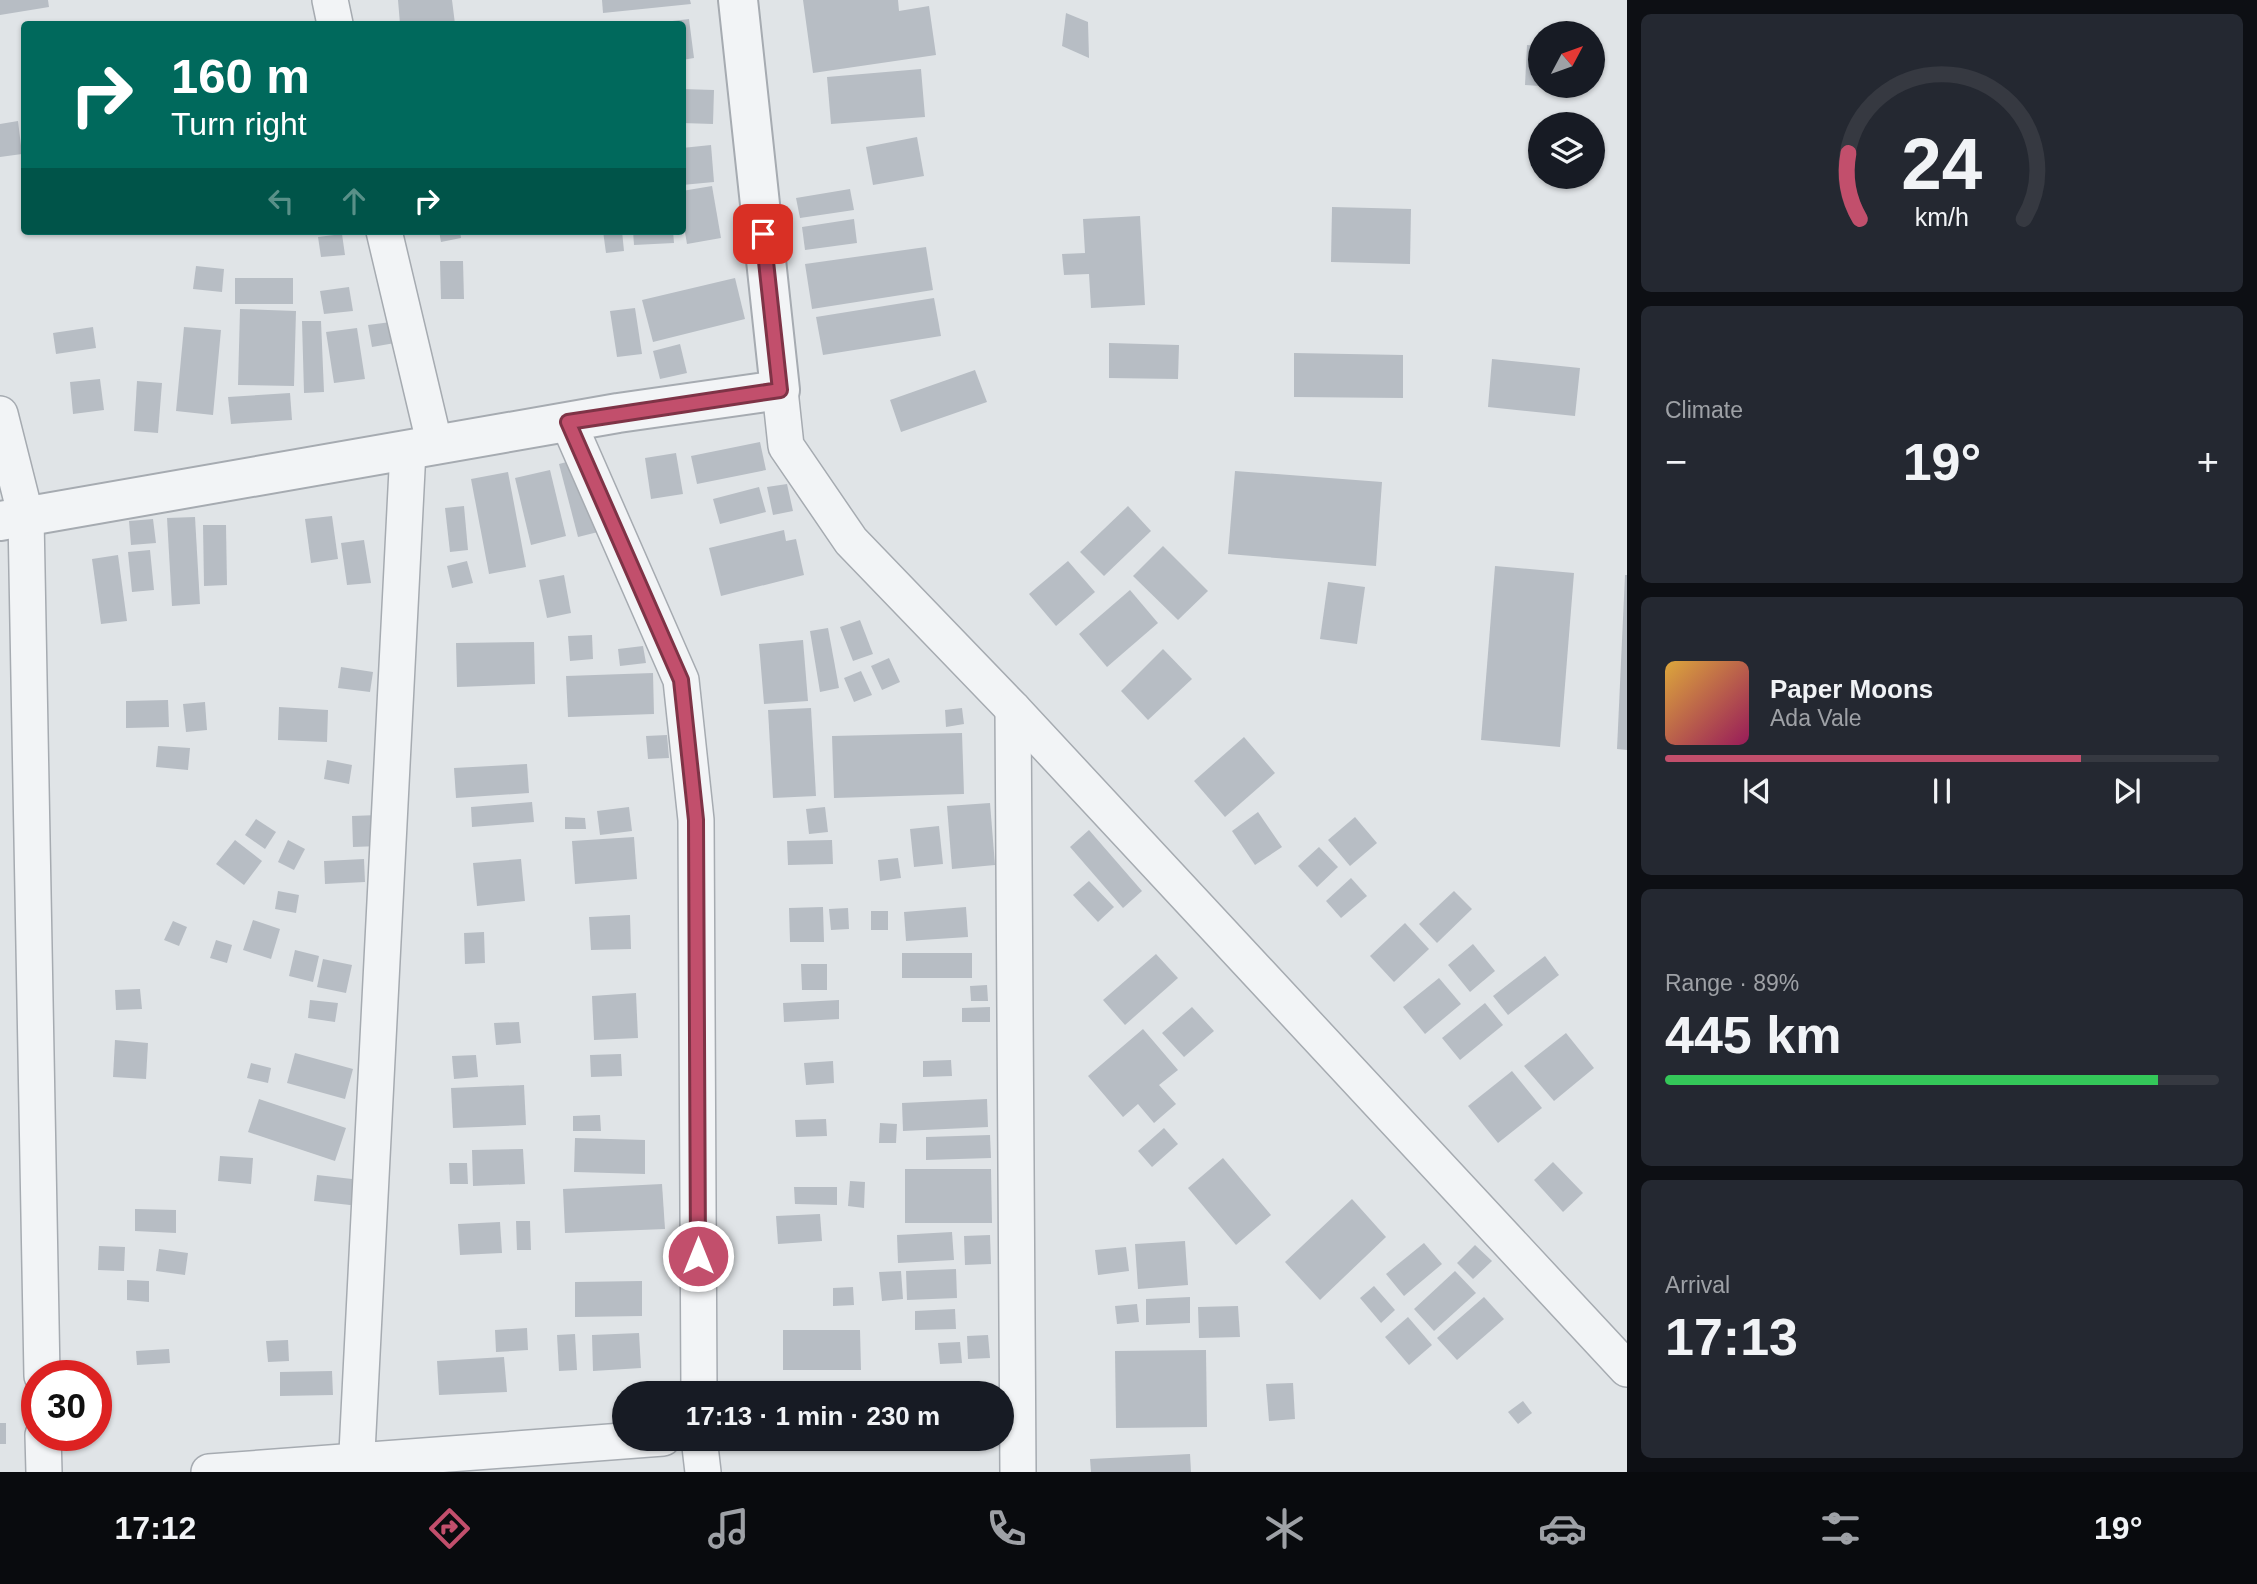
<!DOCTYPE html>
<meta charset="utf-8">
<style>
:root{--surface:#171b24;--page:#242831;--text:#f1f3f6;--muted:#9ea1a6;--line:#363941;--accent:#c24f6c}
body{margin:0;font-family:Helvetica,sans-serif;background:var(--page);color:var(--text);height:100vh;display:flex;flex-direction:column;font-size:26px;white-space:nowrap}
*{box-sizing:border-box;margin:0}
p{font-size:23px;color:var(--muted)}
.icon{flex:none;width:38px;height:38px;fill:none;stroke:currentColor;stroke-width:2;stroke-linecap:round;stroke-linejoin:round}
.map{position:relative;flex:1;overflow:hidden}
.panel{display:flex;flex-direction:column;gap:14px;padding:14px;background:#0d0f14;width:630px}
.panel>*{flex:none}
.banner{position:absolute;left:21px;top:21px;width:665px;height:214px;border-radius:7px;box-shadow:0 2px 5px #0004;background:#00695c;color:#fff;overflow:hidden}
.needle{width:46px;rotate:49deg}
.controls{position:absolute;left:1528px;top:21px;display:grid;gap:14px}
.controls a{display:grid;place-items:center;width:77px;height:77px;border-radius:50%;background:var(--surface);box-shadow:0 2px 5px #0004;font-size:35px}
.speed{position:absolute;left:21px;top:1360px;display:flex;gap:14px;font-size:35px;font-weight:700;text-align:center}
.speed>*{display:grid;place-content:center;width:91px;height:91px;border-radius:50%;background:var(--surface);box-shadow:0 2px 5px #0004;line-height:1}
.speed .limit{border:10px solid #d22;background:#fff;color:#111}
.pin{position:absolute;display:grid;place-items:center;width:60px;height:60px;color:#fff;margin:-30px;border-radius:14px;box-shadow:0 4px 10px #0006}
.me{position:absolute;width:77px;margin:-38px;rotate:0deg;stroke-linejoin:round;filter:drop-shadow(0 0 5px #0008)}
.turn{display:flex;align-items:center;gap:24px;height:147px;padding:0 35px;font-size:32px}
.turn .icon{width:91px;height:91px;stroke-width:2.5}
.turn b{display:block;font-size:49px;line-height:60px}
.lanes{display:flex;align-items:center;height:66px;padding:0 35px;background:#0003;justify-content:center;gap:35px;direction:ltr}
.lanes .off{opacity:.35}
.big{font-size:52px;font-weight:700;line-height:1.1}
.panel .card{flex:1;display:flex;flex-direction:column;justify-content:center;gap:10px;min-width:0;padding:0 24px;border-radius:10px;background:var(--page)}
.panel .dial{align-items:center;gap:0}
.dial svg{height:182px;overflow:visible;fill:none;stroke:var(--line);stroke-width:7;stroke-linecap:round;text-anchor:middle}
.dial text{fill:var(--text);stroke:none}
.song{display:flex;align-items:center;gap:21px}
.cover{width:84px;height:84px;border-radius:10px;background:linear-gradient(135deg,hsl(40 70% 55%),hsl(330 70% 35%))}
.played{height:7px;border-radius:4px;background:linear-gradient(90deg,var(--accent) 75%,var(--line) 75%)}
.keys{display:flex;justify-content:space-around;direction:ltr}
.heat{display:flex;justify-content:space-between;align-items:center;font-size:38px;direction:ltr}
.charge{height:10px;border-radius:5px;background:linear-gradient(90deg,#34c759 89%,var(--line) 0)}
.trip{position:absolute;left:612px;top:1381px;width:402px;height:70px;border-radius:35px;background:var(--surface);box-shadow:0 2px 5px #0004;font-weight:700;line-height:70px;text-align:center}
.dock{display:flex;height:112px;justify-content:space-around;align-items:center;background:#090b0e;color:var(--muted)}
.dock .icon{width:49px;height:49px}
.dock .selected{color:var(--accent)}
.dock b{font-size:32px;color:var(--text)}
main{display:flex;flex:1;min-height:0}
.map>svg:first-child{display:block}
</style>
<main>
<div class="map">
<svg width="1627" height="1472" viewBox="0 0 1627 1472">
<rect width="100%" height="100%" fill="#e0e4e7"/>
<g fill="#b7bdc4">
<path d="M0 0H48L49 7 0 15Z"/>
<path d="M398 0H452L455 24H400Z"/>
<path d="M602 0H690L691 4 603 13Z"/>
<path d="M803 0H898L899 11 929 6 936 55 813 73Z"/>
<path d="M1066 13 1088 22 1089 58 1062 46Z"/>
<path d="M689 19 694 58 682 60V24L656 23Z"/>
<path d="M1527 45 1540 46V86L1525 85Z"/>
<path d="M921 69 925 117 831 124 827 77Z"/>
<path d="M682 89 714 90 713 124 682 123Z"/>
<path d="M18 121 22 154 0 157V124Z"/>
<path d="M917 137 924 176 873 185 866 147Z"/>
<path d="M711 145 714 182 682 185V148Z"/>
<path d="M712 186 721 238 687 244 682 215V191Z"/>
<path d="M850 189 854 210 800 218 796 198Z"/>
<path d="M1332 207 1411 209 1410 264 1331 262Z"/>
<path d="M1140 216 1145 305 1091 308 1089 274 1064 275 1062 254 1085 253 1083 219Z"/>
<path d="M854 219 857 243 805 250 802 227Z"/>
<path d="M439 231H460L461 238 441 242Z"/>
<path d="M603 231H622L624 251 606 253Z"/>
<path d="M633 231H673L674 243 634 245Z"/>
<path d="M342 234 345 255 321 257 318 237Z"/>
<path d="M926 247 933 290 812 309 805 264Z"/>
<path d="M440 261H463L464 299H441Z"/>
<path d="M196 266 224 269 222 292 193 289Z"/>
<rect x="235" y="278" width="58" height="26"/>
<path d="M735 278 745 319 653 342 642 300Z"/>
<path d="M349 287 353 311 324 314 320 291Z"/>
<path d="M934 298 941 336 823 355 816 317Z"/>
<path d="M635 308 642 354 617 357 610 311Z"/>
<path d="M240 309 296 311 294 386 238 385Z"/>
<path d="M302 321H321L324 392 304 393Z"/>
<path d="M391 322 395 343 372 347 368 325Z"/>
<path d="M93 327 96 348 56 354 53 333Z"/>
<path d="M184 327 221 330 213 415 176 411Z"/>
<path d="M357 328 365 379 334 383 326 332Z"/>
<path d="M1109 343 1179 345 1178 379 1109 378Z"/>
<path d="M680 344 687 373 660 379 653 351Z"/>
<path d="M1294 353 1403 355V398L1294 397Z"/>
<path d="M1492 359 1580 368 1575 416 1488 407Z"/>
<path d="M975 370 987 402 901 432 890 400Z"/>
<path d="M100 379 104 410 73 414 70 382Z"/>
<path d="M137 381 162 383 158 433 134 431Z"/>
<path d="M290 393 292 420 231 424 228 397Z"/>
<path d="M760 442 766 470 697 484 691 456Z"/>
<path d="M676 453 683 494 651 499 645 458Z"/>
<path d="M582 458 602 531 578 537 559 464Z"/>
<path d="M550 470 566 536 531 545 515 478Z"/>
<path d="M1235 471 1382 482 1376 566 1228 554Z"/>
<path d="M508 472 526 567 489 574 471 479Z"/>
<path d="M787 484 793 511 773 515 767 487Z"/>
<path d="M759 487 766 512 720 524 713 499Z"/>
<path d="M464 506 468 550 450 552 445 508Z"/>
<path d="M1128 506 1151 531 1104 576 1080 552Z"/>
<path d="M332 516 338 559 311 563 305 519Z"/>
<path d="M195 517 200 604 172 606 167 518Z"/>
<path d="M153 519 156 543 131 545 129 521Z"/>
<path d="M203 525H226L227 585 204 586Z"/>
<path d="M784 530 786 541 796 539 804 575 721 596 709 548Z"/>
<path d="M364 540 371 583 347 585 341 543Z"/>
<path d="M1163 546 1208 591 1178 620 1133 576Z"/>
<path d="M150 550 154 590 132 592 128 552Z"/>
<path d="M118 555 127 621 101 624 92 559Z"/>
<path d="M467 561 473 583 452 588 447 566Z"/>
<path d="M1068 561 1095 592 1056 626 1029 594Z"/>
<path d="M1495 566 1574 573 1560 747 1481 740Z"/>
<path d="M564 575 571 613 547 618 539 580Z"/>
<path d="M1625 575H1627V750L1617 749Z"/>
<path d="M1328 582 1365 587 1357 644 1320 639Z"/>
<path d="M1130 590 1158 623 1107 667 1079 634Z"/>
<path d="M860 620 873 654 853 661 840 627Z"/>
<path d="M828 628 839 688 820 692 810 631Z"/>
<path d="M592 635 593 659 570 661 568 636Z"/>
<path d="M803 640 808 701 764 704 759 644Z"/>
<path d="M534 642 535 684 457 687 456 643Z"/>
<path d="M643 646 646 663 620 666 618 649Z"/>
<path d="M1163 649 1192 679 1148 720 1121 691Z"/>
<path d="M889 658 900 682 882 690 871 666Z"/>
<path d="M341 667 373 672 370 692 338 688Z"/>
<path d="M861 671 872 695 854 702 844 678Z"/>
<path d="M653 673 654 714 568 717 566 676Z"/>
<path d="M168 700 169 727 126 728V701Z"/>
<path d="M205 702 207 730 186 732 183 704Z"/>
<path d="M279 707 328 710 327 742 278 740Z"/>
<path d="M811 708 816 796 773 798 768 710Z"/>
<path d="M962 708 964 724 946 727 945 710Z"/>
<path d="M962 733 964 794 834 798 832 736Z"/>
<path d="M667 735 669 758 648 759 646 736Z"/>
<path d="M1244 737 1275 773 1225 817 1194 781Z"/>
<path d="M158 746 190 748 188 770 156 767Z"/>
<path d="M327 760 352 765 349 784 324 779Z"/>
<path d="M527 764 529 793 456 798 454 768Z"/>
<path d="M532 802 534 822 472 827 471 807Z"/>
<path d="M990 803 995 865 952 869 947 806Z"/>
<path d="M629 807 632 831 600 835 597 811Z"/>
<path d="M825 807 828 832 809 834 806 809Z"/>
<path d="M1258 812 1282 847 1255 865 1232 831Z"/>
<path d="M378 815 380 846 353 847 352 816Z"/>
<path d="M565 817 585 818 586 829H565Z"/>
<path d="M1355 817 1377 843 1350 866 1328 840Z"/>
<path d="M256 819 276 832 265 849 245 835Z"/>
<path d="M939 826 943 864 914 867 910 829Z"/>
<path d="M1089 830 1142 891 1123 908 1070 847Z"/>
<path d="M634 837 637 879 575 884 572 841Z"/>
<path d="M235 840 262 861 244 885 216 864Z"/>
<path d="M288 840 305 849 294 870 278 862Z"/>
<path d="M832 840 833 864 788 865 787 841Z"/>
<path d="M1319 847 1338 867 1317 887 1298 866Z"/>
<path d="M898 858 901 878 880 881 878 860Z"/>
<path d="M364 859 365 882 325 884 324 861Z"/>
<path d="M521 859 525 901 477 906 473 863Z"/>
<path d="M1351 878 1367 896 1341 918 1326 901Z"/>
<path d="M1089 881 1114 907 1098 922 1073 895Z"/>
<path d="M278 891 299 895 296 913 275 909Z"/>
<path d="M1454 891 1472 909 1437 943 1419 924Z"/>
<path d="M823 907 824 942H790L789 908Z"/>
<path d="M966 907 968 937 906 941 904 912Z"/>
<path d="M848 908 849 929 831 930 829 909Z"/>
<rect x="871" y="911" width="17" height="19"/>
<path d="M630 915 631 949 591 950 589 917Z"/>
<path d="M253 920 280 929 271 959 243 950Z"/>
<path d="M173 921 187 927 179 946 164 940Z"/>
<path d="M1405 923 1429 949 1394 982 1370 956Z"/>
<path d="M484 932 485 963 465 964 464 933Z"/>
<path d="M216 940 232 945 227 963 210 958Z"/>
<path d="M1473 944 1495 971 1470 992 1448 965Z"/>
<path d="M295 950 319 956 313 982 289 976Z"/>
<rect x="902" y="953" width="70" height="25"/>
<path d="M1156 954 1178 978 1125 1025 1103 1000Z"/>
<path d="M1545 956 1559 975 1508 1015 1493 996Z"/>
<path d="M323 959 352 965 346 993 317 987Z"/>
<path d="M801 964H827V990H802Z"/>
<path d="M1439 978 1461 1004 1425 1034 1403 1007Z"/>
<path d="M987 985 988 1001H971L970 986Z"/>
<path d="M140 989 142 1009 116 1010 115 990Z"/>
<path d="M636 993 638 1038 594 1040 592 996Z"/>
<path d="M310 1000 338 1003 335 1022 308 1018Z"/>
<path d="M839 1000V1019L784 1022 783 1003Z"/>
<path d="M1485 1003 1503 1025 1460 1060 1442 1038Z"/>
<path d="M990 1007V1022H962V1008Z"/>
<path d="M1192 1007 1214 1031 1184 1057 1162 1033Z"/>
<path d="M519 1022 521 1043 496 1045 494 1023Z"/>
<path d="M1143 1029 1178 1070 1159 1085 1176 1104 1154 1123 1138 1104 1123 1117 1088 1076Z"/>
<path d="M1566 1033 1594 1068 1554 1101 1524 1066Z"/>
<path d="M115 1040 148 1043 146 1079 113 1077Z"/>
<path d="M295 1053 353 1069 345 1099 287 1083Z"/>
<path d="M621 1054 622 1076 591 1077 590 1055Z"/>
<path d="M476 1055 478 1077 454 1079 452 1056Z"/>
<path d="M951 1060 952 1076 923 1077V1061Z"/>
<path d="M833 1061 834 1083 806 1085 804 1063Z"/>
<path d="M251 1063 271 1068 268 1083 247 1078Z"/>
<path d="M1512 1071 1542 1108 1498 1143 1468 1106Z"/>
<path d="M524 1085 526 1125 453 1128 451 1088Z"/>
<path d="M259 1099 346 1128 335 1161 248 1132Z"/>
<path d="M987 1099 988 1127 903 1131 902 1103Z"/>
<path d="M600 1115 601 1131H573V1116Z"/>
<path d="M826 1119 827 1136 796 1137 795 1120Z"/>
<path d="M880 1123 897 1124 896 1143H879Z"/>
<path d="M1164 1128 1178 1144 1152 1167 1138 1151Z"/>
<path d="M990 1135 991 1158 926 1160V1137Z"/>
<path d="M575 1138 645 1140V1174L574 1172Z"/>
<path d="M523 1149 525 1184 473 1186 472 1150Z"/>
<path d="M220 1156 253 1158 251 1184 218 1181Z"/>
<path d="M1223 1158 1271 1215 1236 1245 1188 1188Z"/>
<path d="M1553 1162 1583 1193 1563 1212 1534 1180Z"/>
<path d="M449 1163H467L468 1184H450Z"/>
<path d="M905 1169H991L992 1223H905Z"/>
<path d="M317 1175 361 1180 359 1206 314 1201Z"/>
<path d="M850 1181 865 1182 864 1208 848 1206Z"/>
<path d="M662 1184 665 1229 565 1233 563 1189Z"/>
<path d="M794 1187H837V1205L795 1204Z"/>
<path d="M1352 1199 1386 1237 1320 1300 1285 1262Z"/>
<path d="M135 1209 176 1210V1233L135 1231Z"/>
<path d="M820 1214 822 1241 778 1244 776 1216Z"/>
<path d="M516 1221H530L531 1250H517Z"/>
<path d="M500 1222 502 1253 460 1255 458 1224Z"/>
<path d="M952 1232 954 1260 898 1263 897 1235Z"/>
<path d="M990 1235 991 1264 965 1265 964 1236Z"/>
<path d="M1185 1241 1188 1285 1138 1289 1135 1244Z"/>
<path d="M1424 1243 1442 1264 1404 1296 1386 1274Z"/>
<path d="M1475 1245 1492 1261 1473 1279 1457 1263Z"/>
<path d="M99 1246 125 1247 124 1271 98 1270Z"/>
<path d="M1126 1247 1129 1271 1098 1275 1095 1250Z"/>
<path d="M159 1249 188 1253 185 1275 156 1271Z"/>
<path d="M956 1269 957 1298 907 1300 906 1271Z"/>
<path d="M901 1271 903 1299 882 1301 879 1272Z"/>
<path d="M1455 1271 1476 1293 1434 1331 1414 1309Z"/>
<path d="M127 1280 149 1281V1302L127 1300Z"/>
<path d="M642 1281V1316L575 1317V1282Z"/>
<path d="M1374 1286 1395 1310 1381 1323 1360 1298Z"/>
<path d="M853 1287 854 1305 833 1306V1288Z"/>
<path d="M1190 1297V1323L1146 1325V1299Z"/>
<path d="M1484 1297 1504 1319 1457 1360 1437 1338Z"/>
<path d="M1137 1304 1139 1322 1117 1324 1115 1306Z"/>
<path d="M1238 1306 1240 1337 1199 1338 1198 1307Z"/>
<path d="M955 1309 956 1329 915 1330V1311Z"/>
<path d="M1408 1317 1432 1345 1409 1365 1385 1337Z"/>
<path d="M527 1328 528 1350 496 1352 495 1330Z"/>
<path d="M783 1330H860L861 1370H783Z"/>
<path d="M639 1333 641 1368 593 1371 592 1335Z"/>
<path d="M575 1334 577 1370 559 1371 557 1335Z"/>
<path d="M988 1335 990 1358 968 1359 967 1336Z"/>
<path d="M288 1340 289 1361 268 1362 266 1341Z"/>
<path d="M960 1342 962 1363 940 1364 938 1343Z"/>
<path d="M169 1349 170 1363 137 1365 136 1351Z"/>
<path d="M1206 1350 1207 1427 1116 1428 1115 1351Z"/>
<path d="M504 1357 507 1392 439 1395 437 1361Z"/>
<path d="M332 1371 333 1395 280 1396V1372Z"/>
<path d="M1293 1383 1295 1419 1269 1421 1266 1384Z"/>
<path d="M1523 1401 1532 1413 1518 1424 1508 1412Z"/>
<rect x="0" y="1423" width="6" height="21"/>
<path d="M1190 1454 1191 1472H1091L1090 1459Z"/>
</g>
<g fill="none" stroke-linecap="round" stroke-linejoin="round">
<g stroke="#a6abb1" stroke-width="38">
<g id="minor">
<path d="M330 0 335 24"/>
<path d="M384 231 435 446"/>
<path d="M780 390 786 446 851 541 1013 709 1627 1369"/>
<path d="M0 414 26 517 42 1376"/>
<path d="M568 422 681 680 696 820 699 1393"/>
<path d="M1013 709 1018 1472"/>
<path d="M43 1435 44 1472"/>
<path d="M699 1438 703 1472"/>
<path d="M209 1472 663 1438"/>
<path d="M356 1472 408 450"/>
</g>
</g>
<g stroke="#a6abb1" stroke-width="42">
<path id="tertiary" d="M0 521 618 413 780 390 738 0"/>
</g>
<use href="#minor" stroke="#f2f4f6" stroke-width="35"/>
<use href="#tertiary" stroke="#f2f4f6" stroke-width="38"/>
</g>
<g fill="none" stroke-linecap="round" stroke-linejoin="round">
<g stroke="#7e3346" stroke-width="18">
<path id="route" d="M698 1256 696 820 681 680 568 422 780 390 763 234"/>
</g>
<use href="#route" stroke="#c24f6c" stroke-width="12"/>
</g>
</svg>
<div class="controls">
<a><svg class="needle" viewBox="-14 -14 28 28"><path d="M0-13l5 13h-10z" fill="#e53935"/><path d="M0 13l5-13h-10z" fill="#9ea1a6"/></svg></a>
<a><svg class="icon" aria-label="layers" viewBox="0 0 24 24"><path d="M12 4l9 5-9 5-9-5zM3 14l9 5 9-5"/></svg></a>
</div>
<div class="speed"><div class="limit">30</div></div>
<div class="pin" style="left:763px;top:234px;background:#d93025"><svg class="icon" aria-label="arrive" viewBox="0 0 24 24"><path d="M6 21V4h12l-3 4 3 4H6"/></svg></div>
<svg class="me" style="left:698px;top:1256px" viewBox="-20 -20 40 40"><circle r="17" fill="#c24f6c" stroke="#fff" stroke-width="3"/><path d="M0-11L8 9 0 5-8 9z" fill="#fff"/></svg>
<div class="trip">17:13 · 1 min · 230 m</div>
<div class="banner">
<div class="turn"><svg class="icon" aria-label="right" viewBox="0 0 24 24"><path d="M7 20v-9h11M14 6l5 5-5 5"/></svg><div><b>160 m</b>Turn right</div></div>
<div class="lanes"><svg class="icon off" aria-label="left" viewBox="0 0 24 24"><path d="M17 20v-9H6M10 6l-5 5 5 5"/></svg><svg class="icon off" aria-label="ahead" viewBox="0 0 24 24"><path d="M12 20V5M6 11l6-6 6 6"/></svg><svg class="icon" aria-label="right" viewBox="0 0 24 24"><path d="M7 20v-9h11M14 6l5 5-5 5"/></svg></div>
</div>
</div>
<section class="panel">
<div class="card dial"><svg viewBox="0 0 100 80">
<path d="M14 69A42 42 0 1 1 86 69"/>
<path d="M14 69A42 42 0 0 1 9 40" stroke="#c24f6c"/>
<text x="50" y="56" font-size="32" font-weight="700">24</text>
<text x="50" y="72" font-size="11">km/h</text>
</svg></div>
<div class="card"><p>Climate</p>
<div class="heat"><a>−</a><b class="big">19°</b><a>+</a></div>
</div>
<div class="card">
<div class="song"><i class="cover"></i><div><b>Paper Moons</b><p>Ada Vale</p></div></div>
<div class="played"></div>
<div class="keys"><svg class="icon" aria-label="previous" viewBox="0 0 24 24"><path d="M18 5L8 12l10 7zM5 5v14"/></svg><svg class="icon" aria-label="pause" viewBox="0 0 24 24"><path d="M8 5v14M16 5v14"/></svg><svg class="icon" aria-label="next" viewBox="0 0 24 24"><path d="M6 5l10 7-10 7zM19 5v14"/></svg></div>
</div>
<div class="card"><p>Range · 89%</p><b class="big">445 km</b><div class="charge"></div></div>
<div class="card"><p>Arrival</p><b class="big">17:13</b></div>
</section>
</main>
<nav class="dock">
<b>17:12</b>
<svg class="icon selected" aria-label="directions" viewBox="0 0 24 24"><path d="M12 3l9 9-9 9-9-9zM9 14v-3h6M13 9l2 2-2 2"/></svg>
<svg class="icon" aria-label="music" viewBox="0 0 24 24"><path d="M9 18V5l10-2v13"/><circle cx="6" cy="18" r="3"/><circle cx="16" cy="16" r="3"/></svg>
<svg class="icon" aria-label="phone" viewBox="0 0 24 24"><path d="M5 4h4l2 5-3 2q2 4 5 5l2-3 5 2v4C11 20 4 13 5 4z"/></svg>
<svg class="icon" aria-label="climate" viewBox="0 0 24 24"><path d="M12 3v18M4 7l16 10M4 17L20 7"/></svg>
<svg class="icon" aria-label="car" viewBox="0 0 24 24"><path d="M5 17H2v-5l4-1 3-4h7l3 4 3 1v5h-3M9 17h6M6 11h13"/><circle cx="7" cy="17" r="2"/><circle cx="17" cy="17" r="2"/></svg>
<svg class="icon" aria-label="filters" viewBox="0 0 24 24"><path d="M4 7h16M4 17h16"/><circle cx="9" cy="7" r="2"/><circle cx="15" cy="17" r="2"/></svg>
<b>19°</b>
</nav>
